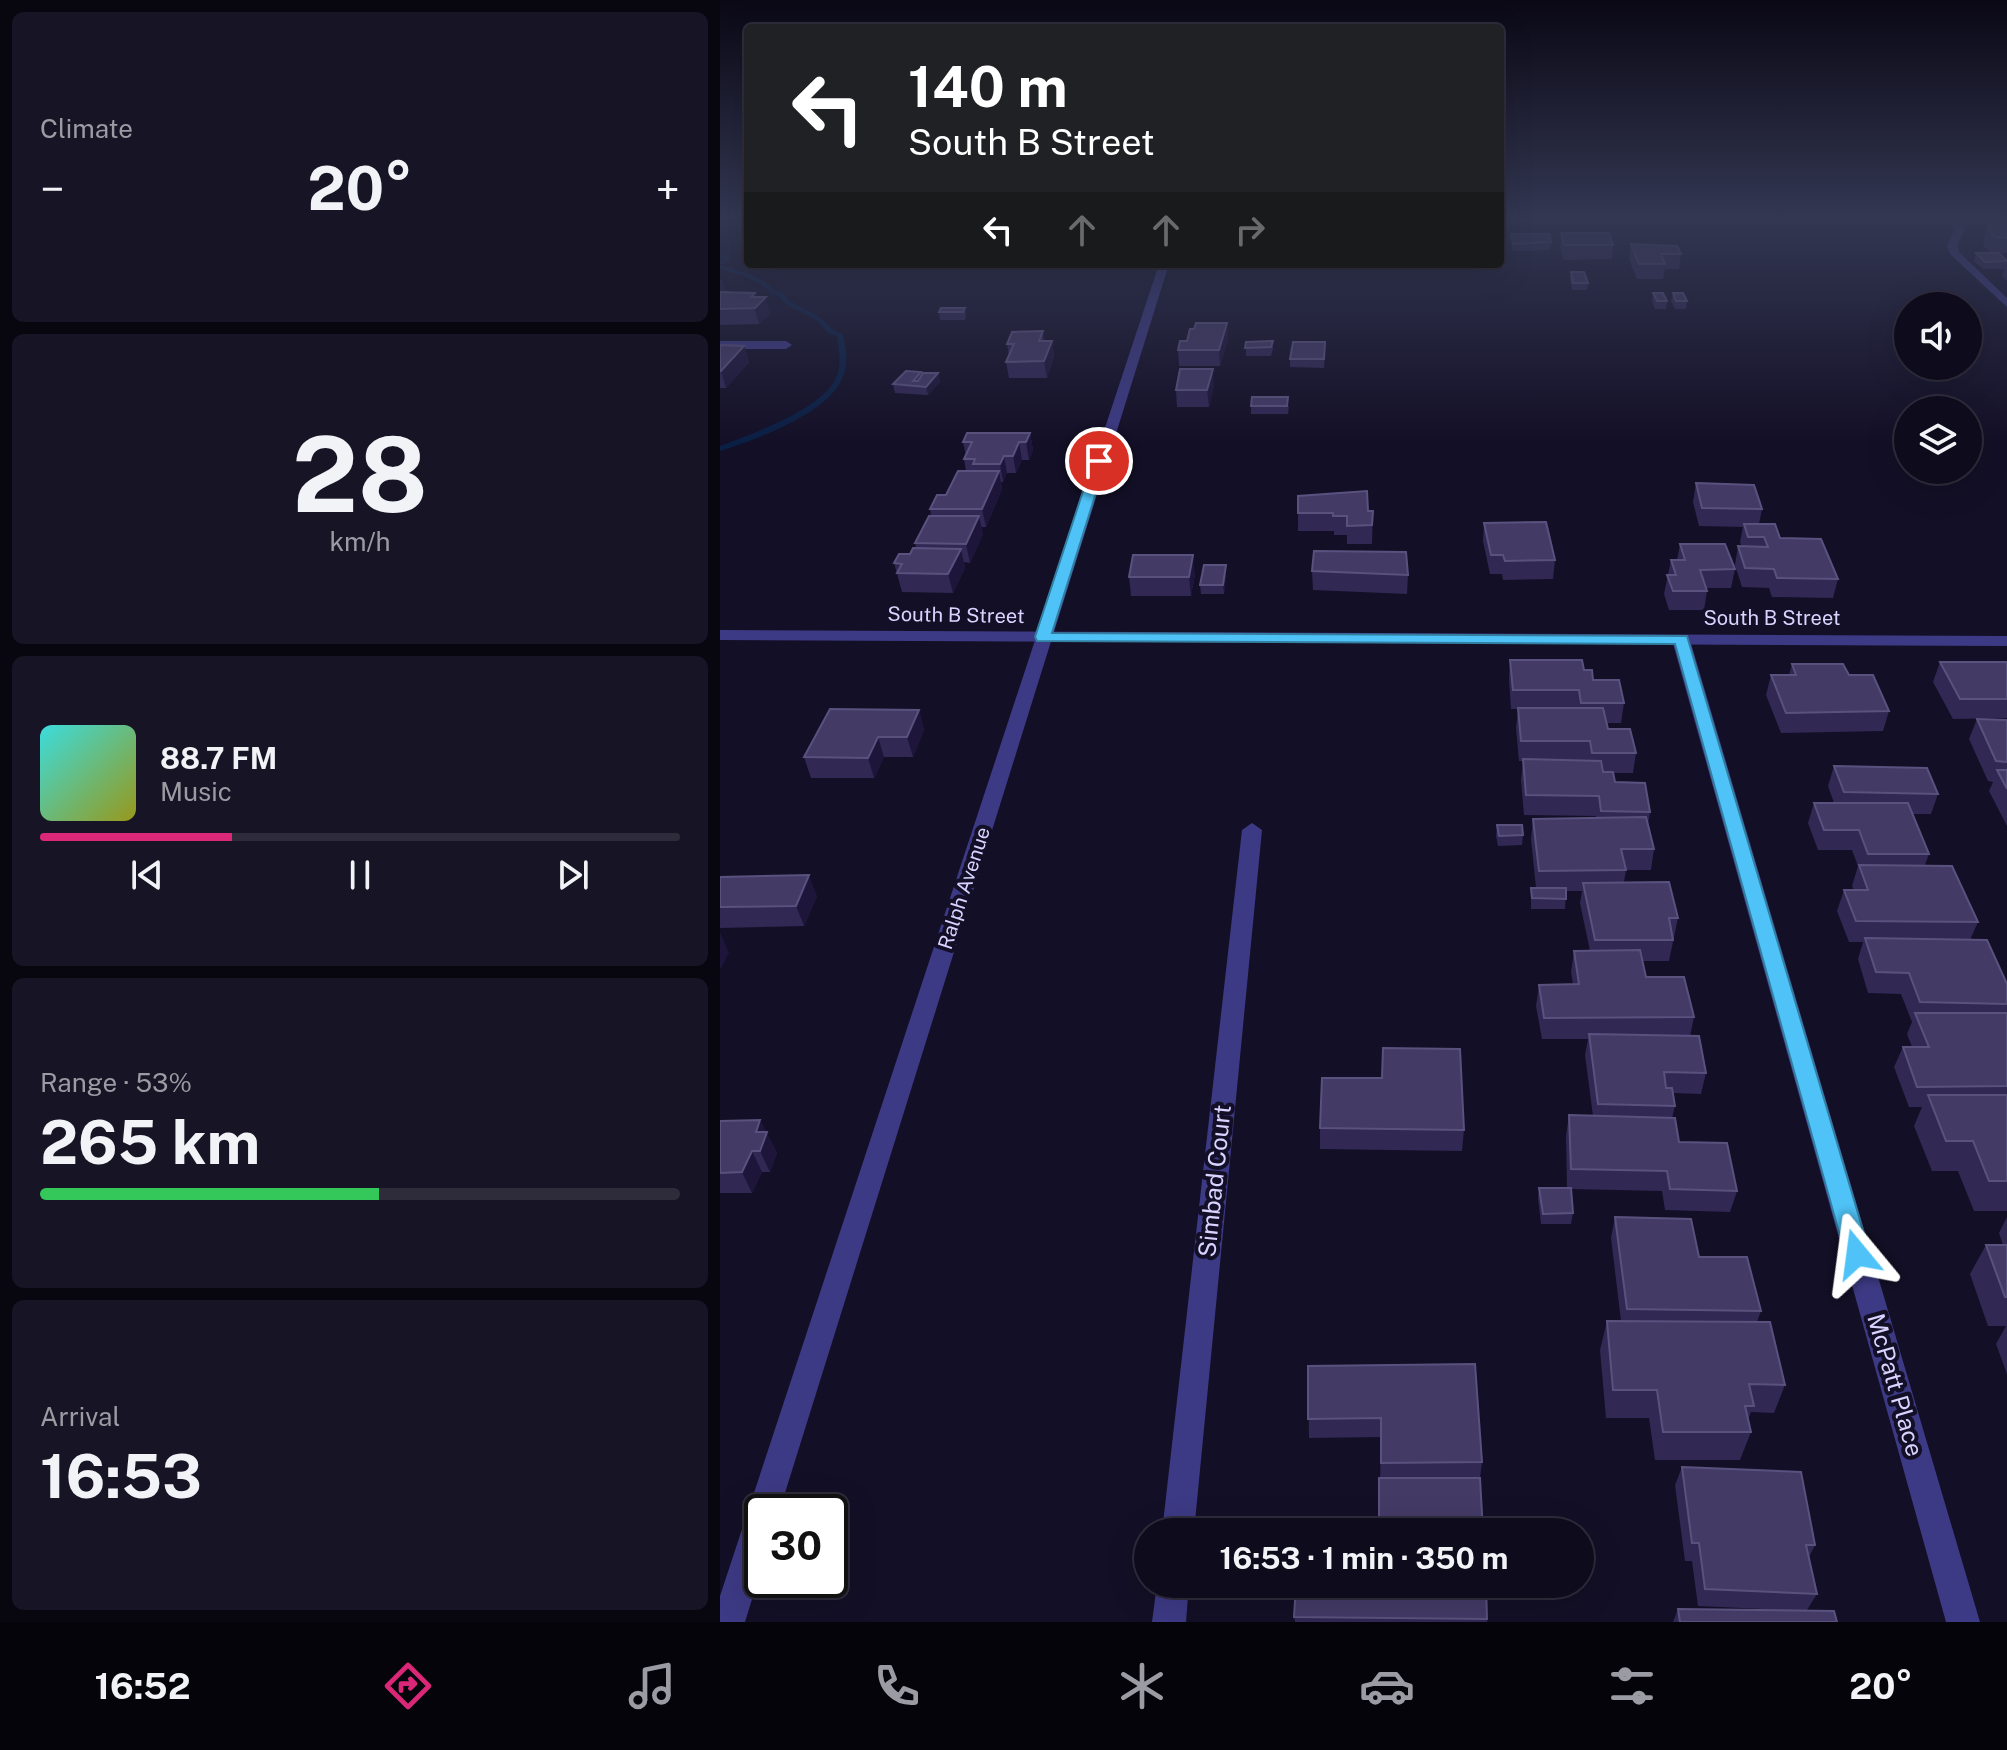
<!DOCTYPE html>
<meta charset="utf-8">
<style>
:root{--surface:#0e0b1c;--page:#171425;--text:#f1f3f6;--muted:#9b9ba3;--line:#2e2b3b;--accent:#db2777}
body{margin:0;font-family:"Public Sans",sans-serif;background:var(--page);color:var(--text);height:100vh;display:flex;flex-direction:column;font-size:30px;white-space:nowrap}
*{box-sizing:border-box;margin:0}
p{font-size:26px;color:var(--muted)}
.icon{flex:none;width:44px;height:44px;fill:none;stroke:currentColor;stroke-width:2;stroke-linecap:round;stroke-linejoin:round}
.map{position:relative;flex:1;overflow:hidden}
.drawer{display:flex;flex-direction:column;gap:12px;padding:12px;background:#08060f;width:720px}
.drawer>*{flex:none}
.hud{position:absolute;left:24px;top:24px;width:760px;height:244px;border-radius:8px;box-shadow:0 8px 32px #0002,0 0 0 2px var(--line);background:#202124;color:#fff;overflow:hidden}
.controls{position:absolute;left:1174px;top:292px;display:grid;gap:16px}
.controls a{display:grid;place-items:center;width:88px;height:88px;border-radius:50%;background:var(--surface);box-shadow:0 8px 32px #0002,0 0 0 2px var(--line);font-size:40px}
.speed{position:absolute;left:24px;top:1494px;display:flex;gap:16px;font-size:40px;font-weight:700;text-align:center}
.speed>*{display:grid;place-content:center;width:104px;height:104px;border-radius:50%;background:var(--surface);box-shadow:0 8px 32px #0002,0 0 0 2px var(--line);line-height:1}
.speed .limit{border:4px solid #111;border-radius:12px;background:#fff;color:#111}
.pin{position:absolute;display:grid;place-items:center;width:68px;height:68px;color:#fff;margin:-34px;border:4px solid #fff;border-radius:50%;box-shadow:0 2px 8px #0007}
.me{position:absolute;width:88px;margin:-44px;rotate:344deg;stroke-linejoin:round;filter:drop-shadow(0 0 6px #0008)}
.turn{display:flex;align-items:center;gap:28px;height:168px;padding:0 32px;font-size:36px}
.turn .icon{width:104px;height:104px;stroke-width:2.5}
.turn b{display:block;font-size:56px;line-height:68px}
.lanes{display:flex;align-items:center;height:76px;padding:0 32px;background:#0003;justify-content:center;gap:40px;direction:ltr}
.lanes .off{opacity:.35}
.big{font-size:60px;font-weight:700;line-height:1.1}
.drawer .card{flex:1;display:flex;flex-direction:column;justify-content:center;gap:12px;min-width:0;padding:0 28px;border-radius:12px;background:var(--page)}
.drawer .dial{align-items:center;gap:0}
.dial b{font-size:104px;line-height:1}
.song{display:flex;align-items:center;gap:24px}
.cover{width:96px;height:96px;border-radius:12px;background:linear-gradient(135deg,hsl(180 70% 55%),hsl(60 70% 35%))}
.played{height:8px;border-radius:4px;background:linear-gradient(90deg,var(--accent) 30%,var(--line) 30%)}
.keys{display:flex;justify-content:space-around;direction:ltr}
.heat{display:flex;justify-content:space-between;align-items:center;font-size:44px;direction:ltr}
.charge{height:12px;border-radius:6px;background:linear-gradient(90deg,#34c759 53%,var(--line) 0)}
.trip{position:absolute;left:414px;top:1518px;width:460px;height:80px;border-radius:40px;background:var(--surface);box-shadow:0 8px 32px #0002,0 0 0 2px var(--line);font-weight:700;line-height:80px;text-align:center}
.tab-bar{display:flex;height:128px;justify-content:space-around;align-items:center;background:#06040b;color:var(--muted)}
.tab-bar .icon{width:56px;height:56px}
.tab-bar .current{color:var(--accent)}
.tab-bar b{font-size:36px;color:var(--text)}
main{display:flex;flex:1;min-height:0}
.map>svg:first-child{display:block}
</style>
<main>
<section class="drawer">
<div class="card"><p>Climate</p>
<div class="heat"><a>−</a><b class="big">20°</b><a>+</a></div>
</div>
<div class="card dial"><b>28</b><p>km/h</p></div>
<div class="card">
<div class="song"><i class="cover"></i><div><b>88.7 FM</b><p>Music</p></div></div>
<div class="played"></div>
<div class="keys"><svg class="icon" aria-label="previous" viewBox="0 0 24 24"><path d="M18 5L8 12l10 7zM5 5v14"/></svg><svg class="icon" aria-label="pause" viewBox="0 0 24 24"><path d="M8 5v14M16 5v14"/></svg><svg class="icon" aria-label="next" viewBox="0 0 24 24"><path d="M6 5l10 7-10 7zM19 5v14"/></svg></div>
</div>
<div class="card"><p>Range · 53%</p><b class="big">265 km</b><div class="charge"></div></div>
<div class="card"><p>Arrival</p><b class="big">16:53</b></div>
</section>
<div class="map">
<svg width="1287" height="1622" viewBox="0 0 1287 1622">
<rect width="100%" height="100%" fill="#130f26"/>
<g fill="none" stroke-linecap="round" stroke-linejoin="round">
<g fill="#0a1f44" fill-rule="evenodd">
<path d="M0 254 10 258 11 259 0 264V260L3 259 0 258Z"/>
<path d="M0 265C18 271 43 275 55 291L63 293C72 307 89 308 101 319 110 325 111 331 122 333 127 348 129 366 121 381 104 415 35 440 0 451V446C31 434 101 410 116 378 122 365 119 350 117 336L109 334 96 320 64 303 59 296 51 294C40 279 18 275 0 269Z"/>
</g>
<path fill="#3d3a85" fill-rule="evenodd" d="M1228 218H1236L1245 229 1237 246 1240 253 1287 298V307L1230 254 1227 246 1235 229Z"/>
<g fill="#3d3a85" fill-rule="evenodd">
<path d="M780 217H1287V223L780 222Z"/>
<path d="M439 264H449L59 1512H42V1567L25 1622H0V1596Z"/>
<path d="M0 341H66L72 345 66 349H0Z"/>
<path d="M961 635 970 640 1260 1622H1226L952 640Z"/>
<path d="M532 823 542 830 474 1532H442L522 830Z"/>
<path d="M437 1584H469L466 1622H432Z"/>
</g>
<path fill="#3d3a85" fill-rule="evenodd" d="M0 630 1287 636V646L0 640Z"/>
</g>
<g fill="#312854">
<path d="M1268 225H1287V253H1271L1263 245Z"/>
<path d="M841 233 893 245 892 259 843 260 840 247Z"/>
<path d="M791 234 831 242 830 250 793 251 791 241Z"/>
<path d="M911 244 961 254 959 269H945L943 279H917L909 259Z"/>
<path d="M1256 253 1287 260V281L1282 276 1284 269H1263L1254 261Z"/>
<path d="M501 264H541L501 265Z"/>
<path d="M644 264H666V266L645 267Z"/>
<path d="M851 272 868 283 867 290H852L850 280Z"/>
<path d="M0 281H2L6 292 35 293 36 297 50 313 39 324 0 325Z"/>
<path d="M933 293 947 301 946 309H935L932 301Z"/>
<path d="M953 293 967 301 966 309H955L951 301Z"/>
<path d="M245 308 246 316 245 320H220L219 312Z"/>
<path d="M507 323 508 339 500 366H459L458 350 467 341 474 329Z"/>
<path d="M323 331 324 341H332L334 357 327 378H289L286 362 289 356 287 344Z"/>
<path d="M553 341V349L551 356H526V342Z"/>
<path d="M0 345 24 346 29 362 6 388H0Z"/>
<path d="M605 351 604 368 570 367V359Z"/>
<path d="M201 372 202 376 218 373 220 382 208 395 175 393 173 384Z"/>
<path d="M494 385 489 407H457L456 390Z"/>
<path d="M531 406H569L568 414H531Z"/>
<path d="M310 433 313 450 309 460H302L296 473H287L283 482H281L282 489 266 527H261L263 534 250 563 244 562 245 568 233 593 182 592 174 563 190 554 196 548 195 543 211 516 210 509 226 495 246 471 244 459 246 456 243 442Z"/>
<path d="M976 483 1042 509 1039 524 1118 579 1113 598 1052 597 1049 588 1022 587 1015 565 1018 546 1022 547 1020 542 1023 527 979 526 973 502Z"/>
<path d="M653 511 652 544H627V535H614V531H578V513Z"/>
<path d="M764 523 835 560 833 579 783 580 782 574H770L763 541Z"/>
<path d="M960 544 1015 569 1011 588H987V591L984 610H949L944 594 951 560H957Z"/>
<path d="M506 565V574L504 594H481L480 585Z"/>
<path d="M592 571 688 575 687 594 593 590Z"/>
<path d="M475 574 471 596H411L409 577Z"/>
<path d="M790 660 864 670 873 680 904 703 901 723H887L888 729 916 753 913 773H894L895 782 930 812 928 824 934 849 931 870H906L904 882 958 918 949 961H922L926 977 974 1017 970 1036 986 1073 981 1094 953 1093 955 1106 952 1118 959 1142 1017 1191 1010 1212 945 1210 942 1191 851 1189 853 1213 851 1224H821L818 1198 819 1188H847L846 1136 849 1115 873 1116 865 1055 868 1039H822L816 1006 819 985 853 984 851 972 854 951H870L860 903 862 891H846L845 909H811V888H816L811 839 813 819 876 818V816L804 815 801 780 803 761H799L796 728 798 709H791L789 679Z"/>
<path d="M1220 662H1287V718L1233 719 1213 682Z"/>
<path d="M1072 664 1169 711 1163 731 1061 733 1046 695 1051 675H1069Z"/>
<path d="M199 710 204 730 193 757H164L154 778H91L84 757Z"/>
<path d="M1257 719 1287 720V826L1269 791 1273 782 1268 781 1249 739Z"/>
<path d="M1114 766 1218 794 1211 814H1192L1209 854 1205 865 1258 922 1250 940 1287 984V1211H1254L1238 1171H1212L1194 1126 1202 1107H1189L1174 1067 1183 1047H1192L1187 1034 1192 1022 1181 994 1148 993 1138 959 1143 942H1129L1117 911 1124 890H1134L1132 886 1138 866 1132 850H1098L1088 823 1094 803H1114L1108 786Z"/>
<path d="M777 825 803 835 802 845 778 846 776 836Z"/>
<path d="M0 877 97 896 84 926 0 928Z"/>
<path d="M40 1120 57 1153 50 1172H42L32 1193H0V1121Z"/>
<path d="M600 1128 744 1130 742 1151 600 1149Z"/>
<path d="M895 1217 979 1257 1041 1311 1037 1322 1065 1385 1054 1413 1031 1412 1028 1420 1031 1432 1020 1460H935L929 1418H886L880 1350 887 1321H901L891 1238Z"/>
<path d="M1287 1217V1374L1276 1344 1286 1326H1268L1250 1274 1266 1245H1283L1279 1233Z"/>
<path d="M588 1366 762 1462 760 1478 659 1530 661 1437 589 1438Z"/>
<path d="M962 1467 1095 1545 1089 1557 1097 1594 1087 1610 1117 1622H953L958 1609 1066 1610 978 1606 972 1561H965L955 1485Z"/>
<path d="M574 1617 767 1619V1622H575Z"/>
</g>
<g fill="#1d163a">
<path d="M2 281 7 296 0 303V283Z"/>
<path d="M35 293 38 305 46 297 50 313 39 324 31 297Z"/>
<path d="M507 323 508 339 500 366 499 350Z"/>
<path d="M332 341 334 357 327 378 324 361Z"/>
<path d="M24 346 29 362 6 388 1 371Z"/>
<path d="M493 369 494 385 489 407 487 390Z"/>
<path d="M218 373 220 382 208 395 206 387Z"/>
<path d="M310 433 313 450 309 460 306 442Z"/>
<path d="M299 442 302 460 296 473 293 456Z"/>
<path d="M284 456 287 473 283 482 280 464Z"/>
<path d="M279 471 282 489 266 527 262 509Z"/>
<path d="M259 516 263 534 250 563 246 544Z"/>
<path d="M241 549 245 568 233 593 228 574Z"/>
<path d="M473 555 475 574 471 596 469 577Z"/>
<path d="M506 565V574L504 594 503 585Z"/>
<path d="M199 710 204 730 193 757 187 737Z"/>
<path d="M158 737 164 757 154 778 148 758Z"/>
<path d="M89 875 97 896 84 926 76 906Z"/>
<path d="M0 932 9 953 0 970Z"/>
<path d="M40 1120 57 1153 50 1172 40 1151 36 1132Z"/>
<path d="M32 1151 42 1172 32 1193 22 1172Z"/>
</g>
<g fill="#433a66" stroke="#5a527e" stroke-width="2">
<path d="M1268 225H1287V238H1276L1268 230H1273Z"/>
<path d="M841 233H889L893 245H844Z"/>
<path d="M791 234H829L831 242 793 244Z"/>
<path d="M911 244 957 246 961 254H941L945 264H919Z"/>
<path d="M1256 253H1279L1287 261 1265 262Z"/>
<path d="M851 272H864L868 283H853Z"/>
<path d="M0 292 35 293 31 297H46L35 308 0 309Z"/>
<path d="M933 293H943L947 301H937Z"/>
<path d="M953 293H963L967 301H956Z"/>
<path d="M221 308H245L243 312H219Z"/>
<path d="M476 323H507L499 350H458L460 341H467L470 329H474Z"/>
<path d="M323 331 319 341H332L324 361 286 362 294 344H287L292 332Z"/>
<path d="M553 341 551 347 525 348 526 342Z"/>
<path d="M573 342H605L604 359H570Z"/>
<path d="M0 345 24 346 1 371H0Z"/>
<path d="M460 369H493L487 390H456Z"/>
<path d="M186 371 201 372 193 381H198L203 373H218L206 387 173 384Z"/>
<path d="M532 397H568L567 406H531Z"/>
<path d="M247 433H310L306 442H299L293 456H284L280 464H253L255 459H244L252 442H243Z"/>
<path d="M238 471H279L262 509H210L217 495H226Z"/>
<path d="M976 483 1034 485 1042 509 982 508Z"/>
<path d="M647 491 648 511H653L652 525 627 526V516H613V513H578V496Z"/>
<path d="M209 516H259L246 544 195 543Z"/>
<path d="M826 522 835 560 785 561 783 555H771L764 523Z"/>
<path d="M1024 524H1055L1060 538 1101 539 1118 579 1057 578 1054 569 1025 568 1018 546 1048 547 1044 537H1028Z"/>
<path d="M960 544H1005L1015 569 980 570 987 591H953L947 575H956L951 560H965Z"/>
<path d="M193 548 241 549 228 574 177 573 182 564 174 563 179 554H190Z"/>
<path d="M594 551 686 552 688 575 592 571Z"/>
<path d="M413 555H473L469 577H409Z"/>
<path d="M484 565H506L503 585H480Z"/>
<path d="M790 660H862L864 670H872L873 680H899L904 703H861L859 690H793Z"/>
<path d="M1220 662H1287V699H1240Z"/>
<path d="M1072 664H1123L1129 675H1153L1169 711 1066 713 1051 675H1076Z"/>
<path d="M798 708H883L888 729H910L916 753H872L870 741H801Z"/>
<path d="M110 709 199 710 187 737H158L148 758 84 757Z"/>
<path d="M1257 719 1287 720V762L1276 761Z"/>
<path d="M803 759 881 761 883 772H893L895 782 925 783 930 812 881 811 879 796 806 795Z"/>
<path d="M1114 766 1207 768 1218 794 1124 792Z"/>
<path d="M1277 770H1287V789Z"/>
<path d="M1094 803H1188L1209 854H1148L1139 830H1104Z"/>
<path d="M926 817 934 849H901L906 870 819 871 813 819Z"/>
<path d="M777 825H802L803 835 779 836Z"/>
<path d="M1139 865 1232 866 1258 922 1136 921 1124 890H1148Z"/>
<path d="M89 875 76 906 0 907V877Z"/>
<path d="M949 882 958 918H949L953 940H875L863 883Z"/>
<path d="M811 888H846V899L812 898Z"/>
<path d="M1145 938 1267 940 1287 984V1004L1200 1002 1189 973 1156 972Z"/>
<path d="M920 950 926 977H964L974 1017 824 1018 819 985 859 984 854 951Z"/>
<path d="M1195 1013H1287V1086L1197 1087 1183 1047H1209Z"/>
<path d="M869 1034 979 1036 986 1073 944 1072 946 1088H952L955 1106 878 1104Z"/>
<path d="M663 1048 740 1049 744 1130 600 1128 602 1078H662Z"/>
<path d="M1208 1095H1287V1181H1269L1253 1141H1226Z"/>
<path d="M849 1115 955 1118 959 1142 1007 1143 1017 1191 950 1189 947 1171 851 1169Z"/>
<path d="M40 1120 36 1132H47L40 1151H32L22 1172 0 1173V1121Z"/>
<path d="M819 1188H851L853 1213 823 1214Z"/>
<path d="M895 1217 971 1219 979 1257H1027L1041 1311 907 1309Z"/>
<path d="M1266 1245H1287V1297H1285Z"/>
<path d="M887 1321 1050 1322 1065 1385 1029 1384 1034 1406H1025L1031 1432H943L937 1390H893Z"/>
<path d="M755 1364 762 1462 661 1463V1418L588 1419V1366Z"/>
<path d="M962 1467 1081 1472 1095 1545H1086L1097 1594 985 1589 979 1543H972Z"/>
<path d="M659 1478H760L763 1532H578L579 1528 659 1530Z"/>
<path d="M576 1584H766L767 1619 574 1617Z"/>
<path d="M958 1609 1114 1611 1117 1622H960Z"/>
</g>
<linearGradient id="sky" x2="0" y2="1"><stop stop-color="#0a0815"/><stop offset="0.49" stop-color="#333752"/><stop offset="1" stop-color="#333752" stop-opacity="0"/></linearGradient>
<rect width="1287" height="444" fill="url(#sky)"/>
<path fill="#4fc3f7" stroke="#337fa1" stroke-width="2" d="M379 457 386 461 332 633 967 636 1150 1254 1146 1262 1137 1265 1129 1262 1125 1254 955 644 317 641 315 637 373 461Z"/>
<g text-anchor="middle" stroke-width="8" stroke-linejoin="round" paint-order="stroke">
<g font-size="20" fill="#d9d4ff" stroke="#130f26">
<text transform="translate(236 615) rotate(1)" y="7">South B Street</text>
<text x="1052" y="625">South B Street</text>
<text transform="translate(244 888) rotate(-72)" y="7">Ralph Avenue</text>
</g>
<g font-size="24" fill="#d9d4ff" stroke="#130f26">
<text transform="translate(495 1181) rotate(-84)" y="8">Simbad Court</text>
<text transform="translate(1175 1385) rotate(74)" y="8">McPatt Place</text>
</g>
</g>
</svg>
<div class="controls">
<a><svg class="icon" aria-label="sound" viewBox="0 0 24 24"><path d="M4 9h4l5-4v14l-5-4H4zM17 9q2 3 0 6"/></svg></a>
<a><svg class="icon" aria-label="layers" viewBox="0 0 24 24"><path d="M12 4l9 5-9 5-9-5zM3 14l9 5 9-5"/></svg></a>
</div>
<div class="speed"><div class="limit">30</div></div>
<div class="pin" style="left:379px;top:461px;background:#d93025"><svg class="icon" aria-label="arrive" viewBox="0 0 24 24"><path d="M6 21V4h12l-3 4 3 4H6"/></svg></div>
<svg class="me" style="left:1137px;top:1254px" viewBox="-20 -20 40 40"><path d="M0-17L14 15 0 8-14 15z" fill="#4fc3f7" stroke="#fff" stroke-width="4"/></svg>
<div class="trip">16:53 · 1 min · 350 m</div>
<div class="hud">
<div class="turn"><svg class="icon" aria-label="left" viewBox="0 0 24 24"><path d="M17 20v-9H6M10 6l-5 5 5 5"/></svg><div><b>140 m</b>South B Street</div></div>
<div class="lanes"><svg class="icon" aria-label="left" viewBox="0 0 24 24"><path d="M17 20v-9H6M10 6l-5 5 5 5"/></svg><svg class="icon off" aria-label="ahead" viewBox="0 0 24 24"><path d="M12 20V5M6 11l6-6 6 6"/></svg><svg class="icon off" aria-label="ahead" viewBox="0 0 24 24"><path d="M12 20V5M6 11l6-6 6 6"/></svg><svg class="icon off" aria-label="right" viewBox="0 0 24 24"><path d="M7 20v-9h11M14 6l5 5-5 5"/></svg></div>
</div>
</div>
</main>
<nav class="tab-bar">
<b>16:52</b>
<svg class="icon current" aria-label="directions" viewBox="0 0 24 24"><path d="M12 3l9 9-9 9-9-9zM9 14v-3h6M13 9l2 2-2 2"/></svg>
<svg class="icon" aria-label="music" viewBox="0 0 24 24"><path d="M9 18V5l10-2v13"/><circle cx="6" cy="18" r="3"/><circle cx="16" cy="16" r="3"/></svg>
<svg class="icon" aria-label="phone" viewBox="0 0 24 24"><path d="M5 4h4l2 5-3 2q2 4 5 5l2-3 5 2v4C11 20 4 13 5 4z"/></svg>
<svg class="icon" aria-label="climate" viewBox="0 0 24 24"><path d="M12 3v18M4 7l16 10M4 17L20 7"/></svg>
<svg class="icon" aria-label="car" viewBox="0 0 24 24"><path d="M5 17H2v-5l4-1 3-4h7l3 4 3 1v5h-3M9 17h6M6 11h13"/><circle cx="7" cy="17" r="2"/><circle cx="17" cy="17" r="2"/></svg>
<svg class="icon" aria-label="filters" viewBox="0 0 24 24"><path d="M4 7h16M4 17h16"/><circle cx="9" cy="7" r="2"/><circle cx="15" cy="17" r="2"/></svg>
<b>20°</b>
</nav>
